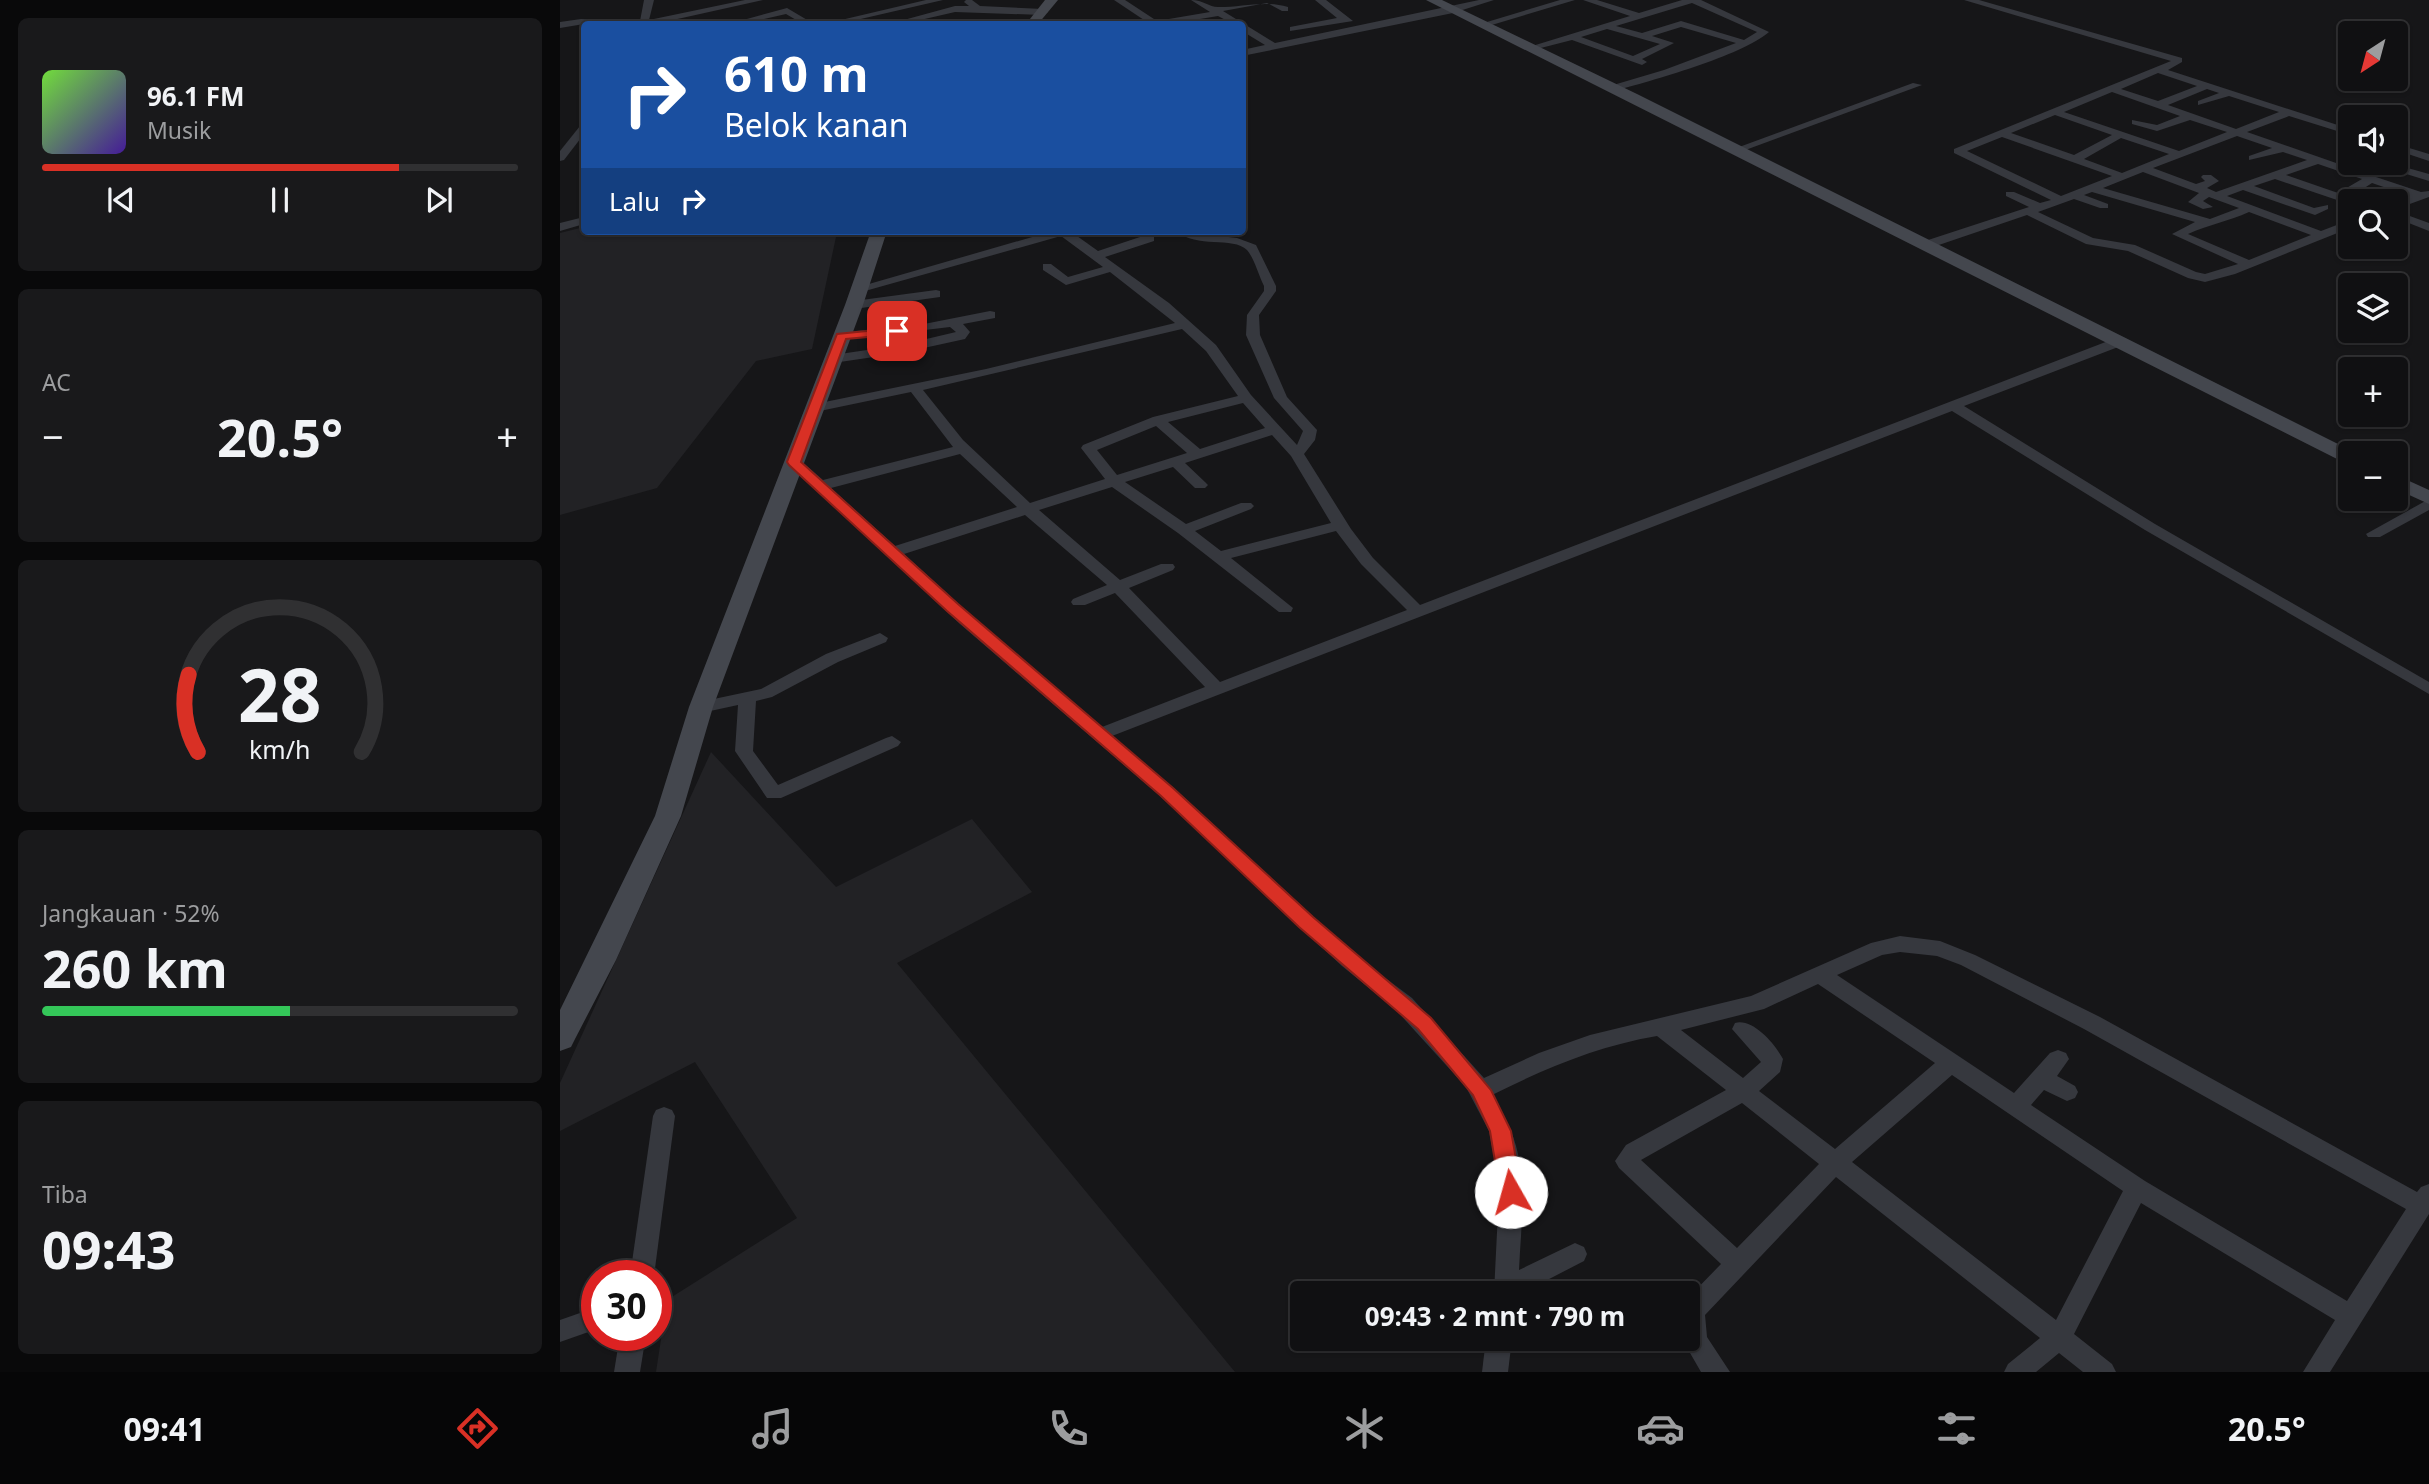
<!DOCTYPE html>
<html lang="id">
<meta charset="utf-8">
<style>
:root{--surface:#101012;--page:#19191b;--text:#f1f3f6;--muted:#9c9d9f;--line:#303032;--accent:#d93025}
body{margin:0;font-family:"Noto Sans",sans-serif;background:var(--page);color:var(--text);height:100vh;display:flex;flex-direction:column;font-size:26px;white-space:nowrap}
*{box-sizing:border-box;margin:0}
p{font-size:23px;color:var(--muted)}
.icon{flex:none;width:38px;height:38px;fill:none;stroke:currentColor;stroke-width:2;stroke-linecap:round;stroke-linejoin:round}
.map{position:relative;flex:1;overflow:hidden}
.side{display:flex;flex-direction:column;gap:18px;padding:18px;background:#09090a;width:560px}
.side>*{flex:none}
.banner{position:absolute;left:21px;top:21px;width:665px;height:214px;border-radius:7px;box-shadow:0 2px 5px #0004,0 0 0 2px var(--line);background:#1a4fa0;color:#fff;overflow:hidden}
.needle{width:46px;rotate:216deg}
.tools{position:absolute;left:1778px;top:21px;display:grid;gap:14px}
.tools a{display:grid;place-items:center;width:70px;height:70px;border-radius:7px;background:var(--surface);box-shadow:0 2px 5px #0004,0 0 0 2px var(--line);font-size:35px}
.speed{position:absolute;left:21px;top:1260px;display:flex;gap:14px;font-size:35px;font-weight:700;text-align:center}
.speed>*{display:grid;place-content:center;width:91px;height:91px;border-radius:50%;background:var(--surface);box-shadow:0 2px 5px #0004,0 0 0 2px var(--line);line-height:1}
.speed .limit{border:10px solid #d22;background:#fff;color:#111}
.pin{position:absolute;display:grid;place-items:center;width:60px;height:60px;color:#fff;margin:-30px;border-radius:14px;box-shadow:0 4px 10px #0006}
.me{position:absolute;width:77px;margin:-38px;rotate:353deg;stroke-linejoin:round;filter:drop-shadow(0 0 5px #0008)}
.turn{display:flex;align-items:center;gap:24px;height:147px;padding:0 28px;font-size:32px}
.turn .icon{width:91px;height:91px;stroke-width:2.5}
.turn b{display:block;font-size:49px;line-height:60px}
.then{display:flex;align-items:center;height:66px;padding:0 28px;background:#0003;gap:14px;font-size:26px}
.big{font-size:52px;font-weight:700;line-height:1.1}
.side .card{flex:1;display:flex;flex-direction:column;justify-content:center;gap:10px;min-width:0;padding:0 24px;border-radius:10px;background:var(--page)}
.side .dial{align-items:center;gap:0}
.dial svg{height:182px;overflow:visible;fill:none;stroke:var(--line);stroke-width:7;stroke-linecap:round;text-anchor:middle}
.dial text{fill:var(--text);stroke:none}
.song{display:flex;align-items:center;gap:21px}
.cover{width:84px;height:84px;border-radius:10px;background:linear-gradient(135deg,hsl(100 70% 55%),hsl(260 70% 35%))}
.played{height:7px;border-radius:4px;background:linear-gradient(90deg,var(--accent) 75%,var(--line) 75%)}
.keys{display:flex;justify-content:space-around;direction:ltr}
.heat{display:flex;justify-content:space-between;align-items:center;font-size:38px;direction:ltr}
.charge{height:10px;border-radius:5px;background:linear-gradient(90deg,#34c759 52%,var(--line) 0)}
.trip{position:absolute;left:730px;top:1281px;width:410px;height:70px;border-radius:7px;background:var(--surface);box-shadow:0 2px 5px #0004,0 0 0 2px var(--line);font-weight:700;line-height:70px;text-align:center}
.menu{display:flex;height:112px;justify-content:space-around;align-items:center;background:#060607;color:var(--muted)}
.menu .icon{width:49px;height:49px}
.menu .current{color:var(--accent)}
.menu b{font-size:32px;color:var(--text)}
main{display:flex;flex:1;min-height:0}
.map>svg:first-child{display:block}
</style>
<main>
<section class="side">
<div class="card">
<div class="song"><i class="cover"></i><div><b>96.1 FM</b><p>Musik</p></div></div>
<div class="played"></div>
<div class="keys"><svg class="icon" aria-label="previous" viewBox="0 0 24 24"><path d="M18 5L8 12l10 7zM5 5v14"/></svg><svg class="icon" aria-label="pause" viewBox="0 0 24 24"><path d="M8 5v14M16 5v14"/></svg><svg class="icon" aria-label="next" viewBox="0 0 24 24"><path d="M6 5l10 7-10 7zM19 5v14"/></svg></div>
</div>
<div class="card"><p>AC</p>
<div class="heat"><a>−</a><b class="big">20.5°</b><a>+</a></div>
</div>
<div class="card dial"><svg viewBox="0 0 100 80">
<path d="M14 69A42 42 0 1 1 86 69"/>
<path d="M14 69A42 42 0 0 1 10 35" stroke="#d93025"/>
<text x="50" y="56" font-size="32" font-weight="700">28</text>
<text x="50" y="72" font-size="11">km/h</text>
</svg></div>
<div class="card"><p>Jangkauan · 52%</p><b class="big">260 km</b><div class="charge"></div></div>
<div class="card"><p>Tiba</p><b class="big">09:43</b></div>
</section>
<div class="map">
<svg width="1869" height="1372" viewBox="0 0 1869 1372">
<rect width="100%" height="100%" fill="#161618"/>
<g fill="#222225">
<path d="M24 227V231H270L276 237 252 349 196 361 97 488 0 515V233Z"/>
<path d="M151 752 276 887 412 819 472 892 337 963 675 1372H96L107 1300 237 1218 135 1062 0 1131V1083Z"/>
</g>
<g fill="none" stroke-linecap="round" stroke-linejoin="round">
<g fill="#36383e" fill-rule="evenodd">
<path d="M84 0H94L89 20 185 0H203L95 24H24L0 28V22L21 19 80 21Z"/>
<path d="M366 0H383L279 24H264Z"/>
<path d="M406 0H412L420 6 483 9 488 12 483 15 395 12 343 24H329L395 6H409L404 2Z"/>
<path d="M554 0H565L597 21 650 12 631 0C643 0 649 7 658 7 684 7 703 0 728 7V11H722L707 3 663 11 715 43 919 0H934L893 13 682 56V50L705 45 682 31V24H673L658 16 610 24H590Z"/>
<path d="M755 0H766L793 21 730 31V27L777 18Z"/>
<path d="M1000 0H1015L925 27 917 25Z"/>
<path d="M1023 0H1037L1079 13 1122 0H1141L1209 32C1181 56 1091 81 1054 91L1049 88 1050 86 1104 70 1176 43 1121 27 1092 36 1114 43 1082 59 1087 62 1082 65 1012 40 969 51V47L1070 16ZM1132 3 1197 32 1184 40 1121 21 1082 33 1056 26ZM1047 29 1100 44 1073 56 1021 37Z"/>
<path d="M1404 0H1419L1622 58V62L1608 70 1790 129V135L1729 116 1687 132 1799 171 1830 163 1869 174V181L1830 169 1810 175 1861 192 1869 191V197L1836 209V202L1850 196 1812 183 1789 198 1777 200 1715 179 1694 186 1754 208 1768 205V209L1755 215 1683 190 1667 196 1761 231 1790 220V228L1675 274 1645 282 1628 278 1568 251 1526 244 1467 215 1370 248H1362V242L1469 207 1446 196V192H1454L1480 203 1491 200 1394 153V149L1611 61ZM1598 73 1637 86 1598 101 1561 89ZM1647 89 1659 93 1638 101V105L1669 96 1719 112 1676 129 1608 105ZM1552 92 1620 116 1597 125 1572 120V124L1597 131 1630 120 1667 132 1619 151 1504 112ZM1495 115 1552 135 1514 155 1451 133ZM1677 136 1712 148 1689 156V160L1723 152 1747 160 1656 192 1647 188 1659 181 1651 175H1643L1641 177 1645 181 1636 184 1593 168ZM1442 137 1552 176 1501 196 1407 151ZM1561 138 1609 154 1562 173 1524 159ZM1758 164 1802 179 1778 193 1726 175ZM1583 172 1639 193 1628 202 1643 209 1653 207 1643 201 1649 197 1679 208 1650 219 1543 188ZM1532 192 1635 222 1612 234 1678 264 1645 274 1636 272 1575 245 1533 238 1478 212 1514 199 1540 208H1548V204L1524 195ZM1689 212 1751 235 1689 260 1628 234C1648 225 1669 221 1689 212Z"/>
<path d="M227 8 254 24H243L226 14 182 24 176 22Z"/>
<path d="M1353 83 1362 85 1180 152 1171 150Z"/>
<path d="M24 125V134L4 160 0 161V151L20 126Z"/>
<path d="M1836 144 1869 154V161L1836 150Z"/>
<path d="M1836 211 1869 223V231L1836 218Z"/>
<path d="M24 217V224L0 231V223Z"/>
<path d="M493 231H510L538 251 586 235H594V241L545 257 609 303 656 345 691 395 737 445 743 431 714 398 686 335 687 315 704 291V286C699 276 694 258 687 250 673 236 636 249 617 231L677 238 696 245 716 286V291L699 315 700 335 727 397 757 430 755 440 744 454 791 529 813 558 860 605 1556 338H1566V344L1404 406 1595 524 1869 682V694L1585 530 1392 411 552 736 614 788 796 956 852 998 924 1078 979 1053 1030 1035 1191 996 1311 943 1340 936 1380 941 1415 955 1540 1017 1857 1192 1861 1187 1869 1184V1214L1770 1372H1743L1775 1320 1581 1203 1514 1334 1552 1364 1556 1372H1523L1499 1353 1476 1372H1444L1448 1364 1480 1338 1276 1177 1145 1315 1147 1337 1170 1372H1141L1122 1339H1127V1299L1161 1264 1059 1168 1055 1161 1066 1145 1166 1090 1097 1036C1038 1046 986 1068 932 1095 938 1106 945 1117 950 1129 969 1172 961 1224 959 1270L1015 1243 1024 1247 1027 1254 1024 1261 962 1293H934L939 1192 936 1168 929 1131 906 1087 836 1010 782 966 600 796 400 624 227 462 234 458 239 459 263 480 393 447 351 392 255 412 248 408 250 405 426 369 615 323 550 272 506 285 483 270V264H491L508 277 543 267 501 236 305 291 301 292 295 288ZM622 329 646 351 678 396 593 417 523 445 521 448 545 479 470 503 403 440 363 390ZM683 403 705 428 640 449 608 422ZM596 426 627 453 557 475 537 450ZM712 435 731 456 771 523 661 551 635 531 691 509 694 506 691 503H681L626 524 565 482 613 467 635 488H645L648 485 645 482 625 463ZM400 454 457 507 335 546 271 488ZM552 487 618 533 719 612H731L733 608 671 558 776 531 801 564 847 610 660 682 569 588 613 570 615 567 613 564H601L560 580 479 510ZM465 515 547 585 513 599 511 602 513 605H525L555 593 645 687 542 727 412 616 344 554ZM1340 952 1377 956 1401 965 1524 1029 1846 1209 1787 1301 1585 1181 1471 1105 1484 1090 1507 1101 1515 1098 1518 1092 1515 1086 1497 1076 1509 1059 1506 1053 1498 1050 1490 1053 1454 1093 1277 975 1322 955ZM1258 984 1375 1063 1275 1149 1199 1091 1220 1072 1223 1059C1215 1044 1193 1018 1175 1023L1172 1029 1201 1062 1183 1078 1121 1030 1204 1009ZM1392 1075 1563 1191 1496 1320 1292 1162ZM1182 1103 1259 1164 1177 1248 1081 1160Z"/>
<path d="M376 290 380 291V297L294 309 288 305 294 301Z"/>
<path d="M430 311 435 312V318L403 324 410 332 405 339 341 353 273 363 266 359 273 355 341 345 396 332 390 327 281 340 274 336 276 333 364 324Z"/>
<path d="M1869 499V510L1820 537H1808L1806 534Z"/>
<path d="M320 633 328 638 326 642 278 662 212 697 196 701 193 751 218 785 326 738 332 736 341 742 338 746 221 798H207L175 751 178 705 141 713 132 707 135 703 201 689 266 654Z"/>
<path d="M104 1107 112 1110 115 1116 94 1276H70L93 1116 96 1110Z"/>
<path d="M37 1307V1329L0 1342V1320Z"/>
<path d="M60 1335H86L80 1372H54Z"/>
<path d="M926 1339H952L948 1372H922Z"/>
</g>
<g fill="#44474e" fill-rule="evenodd">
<path d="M485 0H498L478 24H466Z"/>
<path d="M866 0H882L1077 94 1796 453H1790V464L1783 462Z"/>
<path d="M311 231H327L303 305 153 707 121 816 56 960 15 1039 11 1047 0 1051V1010L95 816 129 707 285 305Z"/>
<path d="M1836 475 1869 490V504L1836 489Z"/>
</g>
</g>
<path fill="#d93025" stroke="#8d1f18" stroke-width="2" d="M337 328 343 331 341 334 286 339 241 462 398 604 613 788 753 917 871 1018 931 1090 951 1131 962 1192 959 1198 951 1201 943 1198 940 1192 930 1131 913 1095 858 1029 739 927 601 796 387 611 229 465 227 462 277 334Z"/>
</svg>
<div class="tools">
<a><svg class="needle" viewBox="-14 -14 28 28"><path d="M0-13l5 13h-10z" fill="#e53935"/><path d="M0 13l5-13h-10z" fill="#9c9d9f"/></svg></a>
<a><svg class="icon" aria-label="sound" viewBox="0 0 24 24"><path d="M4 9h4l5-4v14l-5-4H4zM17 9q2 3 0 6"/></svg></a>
<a><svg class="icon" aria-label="search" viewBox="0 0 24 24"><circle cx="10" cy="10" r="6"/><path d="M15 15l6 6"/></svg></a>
<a><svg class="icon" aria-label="layers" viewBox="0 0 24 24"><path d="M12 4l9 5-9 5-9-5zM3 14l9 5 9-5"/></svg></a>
<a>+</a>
<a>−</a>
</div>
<div class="speed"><div class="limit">30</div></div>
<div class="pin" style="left:337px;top:331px;background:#d93025"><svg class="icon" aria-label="arrive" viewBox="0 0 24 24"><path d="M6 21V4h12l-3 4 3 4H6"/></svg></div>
<svg class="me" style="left:951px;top:1192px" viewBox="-20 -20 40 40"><circle r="19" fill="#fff"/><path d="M0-13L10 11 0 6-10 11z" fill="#d93025"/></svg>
<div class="trip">09:43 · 2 mnt · 790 m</div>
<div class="banner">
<div class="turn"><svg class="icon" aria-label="right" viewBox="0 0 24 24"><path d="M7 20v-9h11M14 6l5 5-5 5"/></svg><div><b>610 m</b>Belok kanan</div></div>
<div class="then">Lalu<svg class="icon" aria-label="right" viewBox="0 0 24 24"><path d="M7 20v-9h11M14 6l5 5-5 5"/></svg></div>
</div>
</div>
</main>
<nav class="menu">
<b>09:41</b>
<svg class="icon current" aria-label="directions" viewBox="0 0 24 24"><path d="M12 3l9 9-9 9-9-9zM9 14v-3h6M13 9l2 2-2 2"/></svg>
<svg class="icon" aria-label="music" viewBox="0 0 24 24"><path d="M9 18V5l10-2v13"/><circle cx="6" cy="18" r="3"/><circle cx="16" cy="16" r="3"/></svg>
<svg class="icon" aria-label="phone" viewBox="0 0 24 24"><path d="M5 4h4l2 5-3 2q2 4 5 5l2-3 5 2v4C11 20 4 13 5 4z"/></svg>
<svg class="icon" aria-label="climate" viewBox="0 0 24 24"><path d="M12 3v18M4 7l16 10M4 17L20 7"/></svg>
<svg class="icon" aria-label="car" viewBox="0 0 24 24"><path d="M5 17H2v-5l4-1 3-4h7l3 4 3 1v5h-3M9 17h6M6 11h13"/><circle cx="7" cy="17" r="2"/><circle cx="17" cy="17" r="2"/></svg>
<svg class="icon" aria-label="filters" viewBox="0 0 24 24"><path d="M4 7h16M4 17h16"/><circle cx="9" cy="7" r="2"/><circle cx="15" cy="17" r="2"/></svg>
<b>20.5°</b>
</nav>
